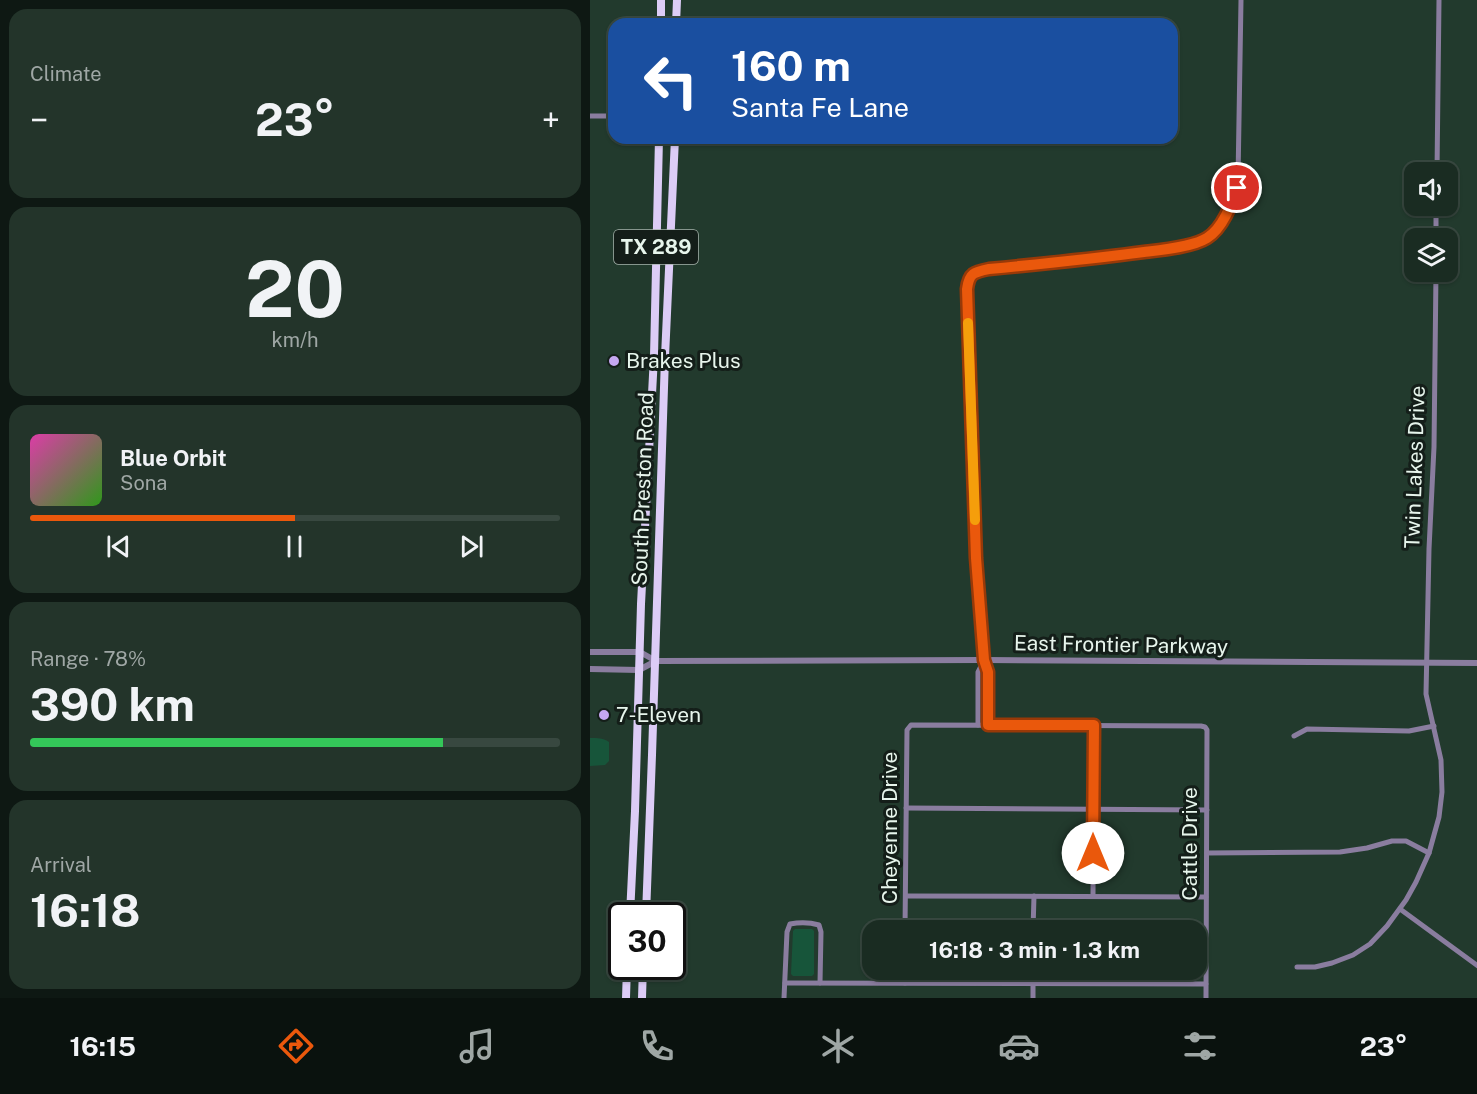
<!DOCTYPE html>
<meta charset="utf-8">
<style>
:root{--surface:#1a2c22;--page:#23342a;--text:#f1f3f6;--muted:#9fa7a5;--line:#384840;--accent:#ea580c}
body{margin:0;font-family:"Public Sans",sans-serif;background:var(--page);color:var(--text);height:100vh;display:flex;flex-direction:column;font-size:22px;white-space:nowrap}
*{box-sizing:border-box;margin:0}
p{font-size:20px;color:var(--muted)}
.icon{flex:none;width:33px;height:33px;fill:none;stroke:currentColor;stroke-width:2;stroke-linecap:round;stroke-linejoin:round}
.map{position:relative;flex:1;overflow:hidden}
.drawer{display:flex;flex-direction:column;gap:9px;padding:9px;background:#0e1813;width:590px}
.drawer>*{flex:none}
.banner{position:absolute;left:18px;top:18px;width:570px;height:126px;border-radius:18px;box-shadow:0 2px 4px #0004,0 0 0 2px var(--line);background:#1a4fa0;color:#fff;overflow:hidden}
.controls{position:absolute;left:814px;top:162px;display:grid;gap:12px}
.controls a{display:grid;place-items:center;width:54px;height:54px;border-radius:12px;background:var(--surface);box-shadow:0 2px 4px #0004,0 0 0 2px var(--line);font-size:30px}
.speed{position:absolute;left:18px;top:902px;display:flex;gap:12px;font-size:30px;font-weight:700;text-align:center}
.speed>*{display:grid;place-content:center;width:78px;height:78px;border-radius:50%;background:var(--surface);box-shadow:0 2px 4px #0004,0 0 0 2px var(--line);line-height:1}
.speed .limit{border:3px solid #111;border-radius:9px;background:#fff;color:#111}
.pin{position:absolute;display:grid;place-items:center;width:51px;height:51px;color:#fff;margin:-26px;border:3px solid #fff;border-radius:50%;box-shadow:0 2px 6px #0007}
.me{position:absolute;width:66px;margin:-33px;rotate:0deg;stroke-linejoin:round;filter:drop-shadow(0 0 4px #0008)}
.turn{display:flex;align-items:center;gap:21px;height:126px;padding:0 24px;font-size:27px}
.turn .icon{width:78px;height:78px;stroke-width:2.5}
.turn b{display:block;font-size:42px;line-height:51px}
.big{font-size:45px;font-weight:700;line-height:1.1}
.drawer .card{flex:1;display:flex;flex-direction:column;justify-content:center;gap:9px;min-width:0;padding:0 21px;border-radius:18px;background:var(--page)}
.drawer .dial{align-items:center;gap:0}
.dial b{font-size:78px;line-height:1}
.song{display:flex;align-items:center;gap:18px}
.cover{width:72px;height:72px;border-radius:9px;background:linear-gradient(135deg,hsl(320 70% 55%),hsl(110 70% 35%))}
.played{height:6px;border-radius:3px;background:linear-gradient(90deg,var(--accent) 50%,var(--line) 50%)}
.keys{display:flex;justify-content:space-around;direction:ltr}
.heat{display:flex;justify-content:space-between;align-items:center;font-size:33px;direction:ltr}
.charge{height:9px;border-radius:4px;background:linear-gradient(90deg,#34c759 78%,var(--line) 0)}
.trip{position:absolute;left:272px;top:920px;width:345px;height:60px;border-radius:18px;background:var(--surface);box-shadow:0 2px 4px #0004,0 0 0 2px var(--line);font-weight:700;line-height:60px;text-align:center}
.dock{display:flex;height:96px;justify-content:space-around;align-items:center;background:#0a120e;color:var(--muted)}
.dock .icon{width:42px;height:42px}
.dock .on{color:var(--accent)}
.dock b{font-size:27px;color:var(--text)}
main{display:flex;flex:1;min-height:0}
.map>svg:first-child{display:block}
</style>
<main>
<section class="drawer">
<div class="card"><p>Climate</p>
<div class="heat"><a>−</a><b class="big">23°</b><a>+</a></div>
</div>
<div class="card dial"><b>20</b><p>km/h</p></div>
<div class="card">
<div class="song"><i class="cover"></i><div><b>Blue Orbit</b><p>Sona</p></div></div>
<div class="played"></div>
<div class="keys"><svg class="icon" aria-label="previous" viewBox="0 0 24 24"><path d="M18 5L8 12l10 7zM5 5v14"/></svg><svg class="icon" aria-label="pause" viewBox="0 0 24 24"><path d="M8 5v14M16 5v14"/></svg><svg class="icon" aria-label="next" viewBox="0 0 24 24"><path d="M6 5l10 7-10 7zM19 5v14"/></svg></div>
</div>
<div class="card"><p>Range · 78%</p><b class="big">390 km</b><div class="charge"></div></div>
<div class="card"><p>Arrival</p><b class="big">16:18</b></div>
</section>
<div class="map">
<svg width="888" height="998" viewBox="0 0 888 998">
<rect width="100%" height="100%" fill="#223a2d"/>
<g fill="#17553a">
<path d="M0 738C7 738 14 738 19 742V761L15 765 0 766Z"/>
<path d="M205 929H222L224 931V974L222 976H203L201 974 203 931Z"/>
</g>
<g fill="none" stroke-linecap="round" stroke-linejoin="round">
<g stroke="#8a7d9f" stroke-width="5">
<path d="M0 116H24"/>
<path d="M847 172 849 0"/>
<path d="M846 238V206"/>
<path d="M388 725V672L394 660"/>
<path d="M398 725V672L394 660 386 558 377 289C378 279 380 276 388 271L495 260 566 251 605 243 620 236 636 215 647 188 648 179 651 0"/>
<path d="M704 736 717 729 819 731 844 726"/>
<path d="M316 808 617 810"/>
<path d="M617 853 750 852 777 848 802 841H816L839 853"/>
<path d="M316 896 616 897"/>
<path d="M503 896 504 725"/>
<path d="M810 909 888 966"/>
<path d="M315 930 317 730 321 725 611 726 615 727 617 730 616 998"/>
<path d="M443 930 444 896"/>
<path d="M707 967H725L742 963 763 955 780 944 797 926 816 900 826 882 839 853 849 817 852 792 851 760 836 694 839 549 844 447 846 272"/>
<path d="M195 983 616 984"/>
<path d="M315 983V969"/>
<path d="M194 998 197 932 200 924C210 922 219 922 229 925L231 932 230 983"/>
<path d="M443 998V969"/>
</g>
<g stroke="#8a7d9f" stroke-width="6">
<path d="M0 652H50L66 661 394 660 888 663"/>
<path d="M0 669 49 670 66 661"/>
</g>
<g stroke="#dcccf6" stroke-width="8">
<path d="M71 24V0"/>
<path d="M86 24 87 0"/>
<path d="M40 915 45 811 51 604 64 356 69 138"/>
<path d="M56 915 62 755 75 357 85 138"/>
<path d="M36 998 37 966"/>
<path d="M52 998 53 966"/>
</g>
</g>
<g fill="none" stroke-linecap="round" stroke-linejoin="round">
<g stroke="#983908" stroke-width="15">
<path id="route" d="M503 853 504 725H398V672L394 660 386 558 377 289C379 273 384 272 399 269 451 264 502 259 554 252 571 250 603 247 617 238 633 228 641 205 647 188"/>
</g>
<use href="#route" stroke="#ea580c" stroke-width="10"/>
<path stroke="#f59e0b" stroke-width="10" d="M378 323 385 520"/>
</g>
<g fill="#c5a7f1" stroke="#141e19" stroke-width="2">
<circle cx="24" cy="361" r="6"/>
<circle cx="14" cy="715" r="6"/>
</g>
<g text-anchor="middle" stroke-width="6" stroke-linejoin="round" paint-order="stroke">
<rect fill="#141e19" stroke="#a8b4ad" stroke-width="1.5" x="24" y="230" width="84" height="34" rx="4.5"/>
<g font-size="20" font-weight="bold" fill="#e7f5ec">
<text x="66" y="254">TX 289</text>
</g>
<g font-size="21" fill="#e7f5ec" stroke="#141e19" text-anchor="start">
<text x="36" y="368">Brakes Plus</text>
<text x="26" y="722">7-Eleven</text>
</g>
<g font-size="21" fill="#e7f5ec" stroke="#141e19">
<text transform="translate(825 467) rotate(-88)" y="7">Twin Lakes Drive</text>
<text transform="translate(53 489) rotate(-88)" y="7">South Preston Road</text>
<text transform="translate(531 645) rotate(1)" y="7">East Frontier Parkway</text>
<text transform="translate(300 828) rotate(-90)" y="7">Cheyenne Drive</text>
<text transform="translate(600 844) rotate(-90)" y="7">Cattle Drive</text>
</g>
</g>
</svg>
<div class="controls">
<a><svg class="icon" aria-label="sound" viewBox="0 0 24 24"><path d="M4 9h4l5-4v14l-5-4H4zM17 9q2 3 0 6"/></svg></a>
<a><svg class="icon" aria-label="layers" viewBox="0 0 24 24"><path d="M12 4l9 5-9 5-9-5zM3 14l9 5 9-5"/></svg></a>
</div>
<div class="speed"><div class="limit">30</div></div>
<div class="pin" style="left:647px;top:188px;background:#d93025"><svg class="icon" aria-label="arrive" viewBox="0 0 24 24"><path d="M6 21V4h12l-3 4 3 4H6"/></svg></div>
<svg class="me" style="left:503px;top:853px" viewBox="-20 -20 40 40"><circle r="19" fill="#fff"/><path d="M0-13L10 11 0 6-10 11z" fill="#ea580c"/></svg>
<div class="trip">16:18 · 3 min · 1.3 km</div>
<div class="banner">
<div class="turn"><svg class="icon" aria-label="left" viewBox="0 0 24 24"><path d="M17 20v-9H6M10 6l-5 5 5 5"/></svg><div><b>160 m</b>Santa Fe Lane</div></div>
</div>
</div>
</main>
<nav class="dock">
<b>16:15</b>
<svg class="icon on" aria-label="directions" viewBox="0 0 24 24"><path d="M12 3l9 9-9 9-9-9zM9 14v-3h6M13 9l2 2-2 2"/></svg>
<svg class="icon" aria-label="music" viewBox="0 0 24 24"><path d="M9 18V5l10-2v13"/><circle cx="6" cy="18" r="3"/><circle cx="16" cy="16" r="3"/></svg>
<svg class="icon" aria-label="phone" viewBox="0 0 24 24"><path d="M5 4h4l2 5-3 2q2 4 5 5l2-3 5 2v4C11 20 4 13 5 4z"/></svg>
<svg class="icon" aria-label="climate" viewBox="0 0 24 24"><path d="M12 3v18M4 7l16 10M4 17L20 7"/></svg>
<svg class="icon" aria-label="car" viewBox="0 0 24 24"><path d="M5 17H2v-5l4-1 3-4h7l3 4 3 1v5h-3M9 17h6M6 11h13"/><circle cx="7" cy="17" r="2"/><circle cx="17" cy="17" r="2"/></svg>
<svg class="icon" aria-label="filters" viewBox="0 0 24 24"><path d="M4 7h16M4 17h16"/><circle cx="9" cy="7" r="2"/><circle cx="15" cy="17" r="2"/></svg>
<b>23°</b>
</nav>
